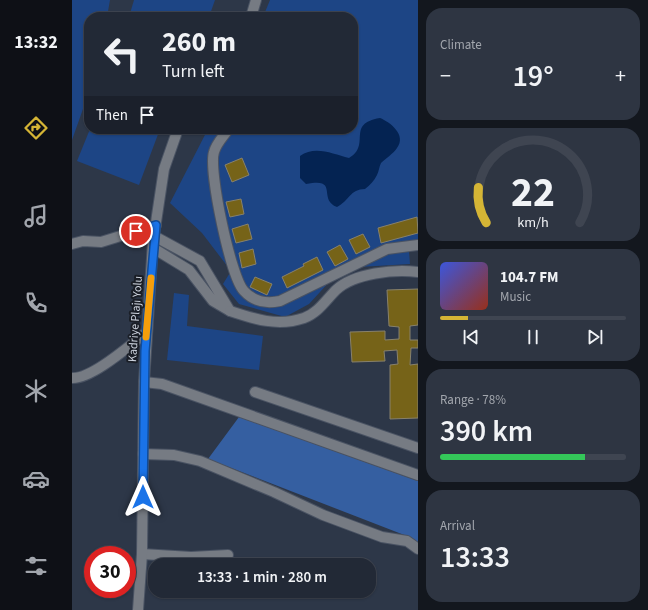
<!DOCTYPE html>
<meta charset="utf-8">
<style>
:root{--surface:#222936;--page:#2e3542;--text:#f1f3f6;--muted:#a2a6ad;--line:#3f4551;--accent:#d5b535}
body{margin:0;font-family:"Source Sans 3",sans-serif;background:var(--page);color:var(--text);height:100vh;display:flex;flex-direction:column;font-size:15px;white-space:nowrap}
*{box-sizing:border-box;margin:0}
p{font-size:13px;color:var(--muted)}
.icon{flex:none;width:22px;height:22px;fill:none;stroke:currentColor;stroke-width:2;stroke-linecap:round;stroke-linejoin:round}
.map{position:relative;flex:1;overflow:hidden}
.side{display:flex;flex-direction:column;gap:8px;padding:8px;background:#13171e;width:230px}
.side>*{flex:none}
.guide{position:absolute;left:12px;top:12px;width:274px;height:122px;border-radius:16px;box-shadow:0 1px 3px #0004,0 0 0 1px var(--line);background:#222936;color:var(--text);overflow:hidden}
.speed{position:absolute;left:12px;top:546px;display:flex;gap:8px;font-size:20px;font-weight:700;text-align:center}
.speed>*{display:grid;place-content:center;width:52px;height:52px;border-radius:50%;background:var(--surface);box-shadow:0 1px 3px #0004,0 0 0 1px var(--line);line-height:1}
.speed .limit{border:6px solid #d22;background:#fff;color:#111}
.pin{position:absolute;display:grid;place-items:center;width:34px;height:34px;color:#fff;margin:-17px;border:2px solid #fff;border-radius:50%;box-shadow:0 1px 4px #0007}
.me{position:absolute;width:44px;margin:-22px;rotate:0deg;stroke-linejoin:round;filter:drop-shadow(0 0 3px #0008)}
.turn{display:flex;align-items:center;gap:14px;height:84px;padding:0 12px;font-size:18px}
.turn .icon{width:52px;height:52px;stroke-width:2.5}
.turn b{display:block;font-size:28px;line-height:34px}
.then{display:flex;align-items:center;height:38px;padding:0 12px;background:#0003;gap:8px;font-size:15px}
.big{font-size:30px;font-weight:600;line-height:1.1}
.side .card{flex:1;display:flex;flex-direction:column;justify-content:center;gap:6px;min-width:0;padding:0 14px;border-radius:16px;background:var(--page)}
.side .dial{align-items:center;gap:0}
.dial svg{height:104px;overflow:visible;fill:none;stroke:var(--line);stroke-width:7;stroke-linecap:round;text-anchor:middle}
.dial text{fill:var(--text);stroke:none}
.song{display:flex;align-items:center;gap:12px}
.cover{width:48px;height:48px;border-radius:6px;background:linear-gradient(135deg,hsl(230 70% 55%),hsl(10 70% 35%))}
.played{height:4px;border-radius:2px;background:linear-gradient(90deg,var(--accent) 15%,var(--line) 15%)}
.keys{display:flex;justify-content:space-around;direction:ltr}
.heat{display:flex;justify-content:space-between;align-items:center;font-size:22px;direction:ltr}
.charge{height:6px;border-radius:3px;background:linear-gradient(90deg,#34c759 78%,var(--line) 0)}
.trip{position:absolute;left:76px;top:558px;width:228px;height:40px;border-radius:16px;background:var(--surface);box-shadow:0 1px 3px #0004,0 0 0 1px var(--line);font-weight:600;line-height:40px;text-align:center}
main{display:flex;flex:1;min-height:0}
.menu{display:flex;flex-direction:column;width:72px;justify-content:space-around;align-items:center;background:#0e1016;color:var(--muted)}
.menu .icon{width:28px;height:28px}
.menu .selected{color:var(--accent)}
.menu b{font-size:18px;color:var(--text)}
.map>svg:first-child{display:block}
</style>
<main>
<nav class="menu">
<b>13:32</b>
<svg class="icon selected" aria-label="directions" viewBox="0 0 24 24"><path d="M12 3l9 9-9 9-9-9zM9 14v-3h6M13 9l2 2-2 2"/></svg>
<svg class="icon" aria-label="music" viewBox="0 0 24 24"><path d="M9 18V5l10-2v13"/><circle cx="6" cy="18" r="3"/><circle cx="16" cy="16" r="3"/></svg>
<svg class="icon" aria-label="phone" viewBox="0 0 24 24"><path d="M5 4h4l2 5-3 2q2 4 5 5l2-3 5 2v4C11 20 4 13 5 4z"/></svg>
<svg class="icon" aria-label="climate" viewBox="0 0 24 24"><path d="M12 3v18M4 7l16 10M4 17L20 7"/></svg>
<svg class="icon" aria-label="car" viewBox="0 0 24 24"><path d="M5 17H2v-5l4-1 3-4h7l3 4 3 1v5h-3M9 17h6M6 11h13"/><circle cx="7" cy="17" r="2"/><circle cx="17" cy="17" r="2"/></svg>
<svg class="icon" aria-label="filters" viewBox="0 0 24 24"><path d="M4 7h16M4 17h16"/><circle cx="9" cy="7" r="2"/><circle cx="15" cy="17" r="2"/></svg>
</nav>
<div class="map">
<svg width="346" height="610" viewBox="0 0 346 610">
<rect width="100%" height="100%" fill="#2d3748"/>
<g fill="#1d4585">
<path d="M0 0H38L35 17H17V92L0 140Z"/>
<path d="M62 0H143L137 17H57Z"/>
<path d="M198 0H346V250L337 251 338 264 270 268 237 304 213 317 167 304 151 284 159 271 130 233 98 203 136 129H281V17H191Z"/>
<path d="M18 129H88L67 185 5 161Z"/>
<path d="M102 293 117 295 115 326 191 336 187 370 95 360Z"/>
</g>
<path fill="#355fa1" d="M167 417 346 481V544L340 538 136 459Z"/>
<path fill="#042352" d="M308 118C318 122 335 135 325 148 321 154 314 158 309 163 307 167 307 171 305 175 302 181 298 185 293 189 278 189 277 201 265 207 245 199 268 177 234 184L228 178V156C243 145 261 154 277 158 300 145 273 124 308 118Z"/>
<g fill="#766318" stroke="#87816c">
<path d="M170 158 177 175 160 182 153 165Z"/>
<path d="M169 199 172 214 158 217 154 202Z"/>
<path d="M345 217 346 233 309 243 306 228Z"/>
<path d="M176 224 180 239 164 243 160 229Z"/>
<path d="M291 234 298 247 284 254 277 240Z"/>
<path d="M268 245 276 259 263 266 255 252Z"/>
<path d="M181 249 184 264 170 268 167 253Z"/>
<path d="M245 257 251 270 215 288 210 277 232 266 231 264Z"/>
<path d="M183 277 200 284 195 295 178 287Z"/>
<path d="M346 289V325L338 326V340H346V348H339L338 365 346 364V418L318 419V365L326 364 325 350 312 351 313 361 280 362 278 332 313 331V340L327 339V327L317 326 315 290Z"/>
</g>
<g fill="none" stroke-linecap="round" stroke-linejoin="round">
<g stroke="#4a5363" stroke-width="12">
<g id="minor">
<path d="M179 17 184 0"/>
<path d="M155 131C150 138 144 144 142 152 136 170 159 278 172 291 182 302 194 304 208 301L315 249 346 245"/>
<path d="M0 244 11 241 29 242 84 225"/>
<path d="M81 248 117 270 141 301 158 311 128 261 82 236"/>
<path d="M158 311C182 319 206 327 232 318 246 313 254 300 264 290 282 273 323 269 346 272"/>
<path d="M0 378C20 379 58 345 74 333"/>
<path d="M72 382 90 384 346 475"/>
<path d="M183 392 346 448"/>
<path d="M71 454 102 455 128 461 202 492 251 515 310 537 335 541 346 549"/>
<path d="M70 554 119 557 156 555"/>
<path d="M66 610 70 554 72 382 81 242 92 169 106 129"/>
</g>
</g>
<use href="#minor" stroke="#767b83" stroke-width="10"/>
</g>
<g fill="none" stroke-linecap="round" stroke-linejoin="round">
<g stroke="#114b97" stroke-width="10">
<path id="route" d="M64 231 84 225 73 351 71 497"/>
</g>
<use href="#route" stroke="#1a73e8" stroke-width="7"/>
<path stroke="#f59e0b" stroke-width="7" d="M74 337 79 278"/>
</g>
<g text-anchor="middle" stroke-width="4" stroke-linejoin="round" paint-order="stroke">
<g font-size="12" fill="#cdd3de" stroke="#1a1e26">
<text transform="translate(63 319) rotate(-86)" y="4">Kadriye Plajı Yolu</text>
</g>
</g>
</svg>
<div class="speed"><div class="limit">30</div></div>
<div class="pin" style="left:64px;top:231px;background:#d93025"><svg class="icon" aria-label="arrive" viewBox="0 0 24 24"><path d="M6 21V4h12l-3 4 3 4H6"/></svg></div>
<svg class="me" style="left:71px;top:497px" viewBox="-20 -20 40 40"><path d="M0-17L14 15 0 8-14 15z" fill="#1a73e8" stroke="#fff" stroke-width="4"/></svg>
<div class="trip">13:33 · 1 min · 280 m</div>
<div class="guide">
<div class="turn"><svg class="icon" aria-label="left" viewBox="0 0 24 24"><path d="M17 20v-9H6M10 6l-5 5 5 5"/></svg><div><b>260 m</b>Turn left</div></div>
<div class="then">Then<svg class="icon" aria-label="arrive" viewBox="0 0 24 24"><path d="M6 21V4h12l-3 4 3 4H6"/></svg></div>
</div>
</div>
<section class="side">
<div class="card"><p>Climate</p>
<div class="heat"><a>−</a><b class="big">19°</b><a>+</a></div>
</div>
<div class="card dial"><svg viewBox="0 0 100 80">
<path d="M14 69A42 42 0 1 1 86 69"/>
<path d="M14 69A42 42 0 0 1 8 42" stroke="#d5b535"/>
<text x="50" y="56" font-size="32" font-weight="700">22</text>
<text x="50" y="72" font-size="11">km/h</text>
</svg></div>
<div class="card">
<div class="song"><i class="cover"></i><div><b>104.7 FM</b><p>Music</p></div></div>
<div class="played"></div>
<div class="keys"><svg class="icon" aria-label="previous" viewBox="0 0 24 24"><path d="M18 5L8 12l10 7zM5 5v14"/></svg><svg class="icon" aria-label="pause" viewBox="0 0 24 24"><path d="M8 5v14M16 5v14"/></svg><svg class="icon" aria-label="next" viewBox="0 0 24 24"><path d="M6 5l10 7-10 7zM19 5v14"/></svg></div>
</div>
<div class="card"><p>Range · 78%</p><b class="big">390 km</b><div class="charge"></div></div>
<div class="card"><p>Arrival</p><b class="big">13:33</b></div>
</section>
</main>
